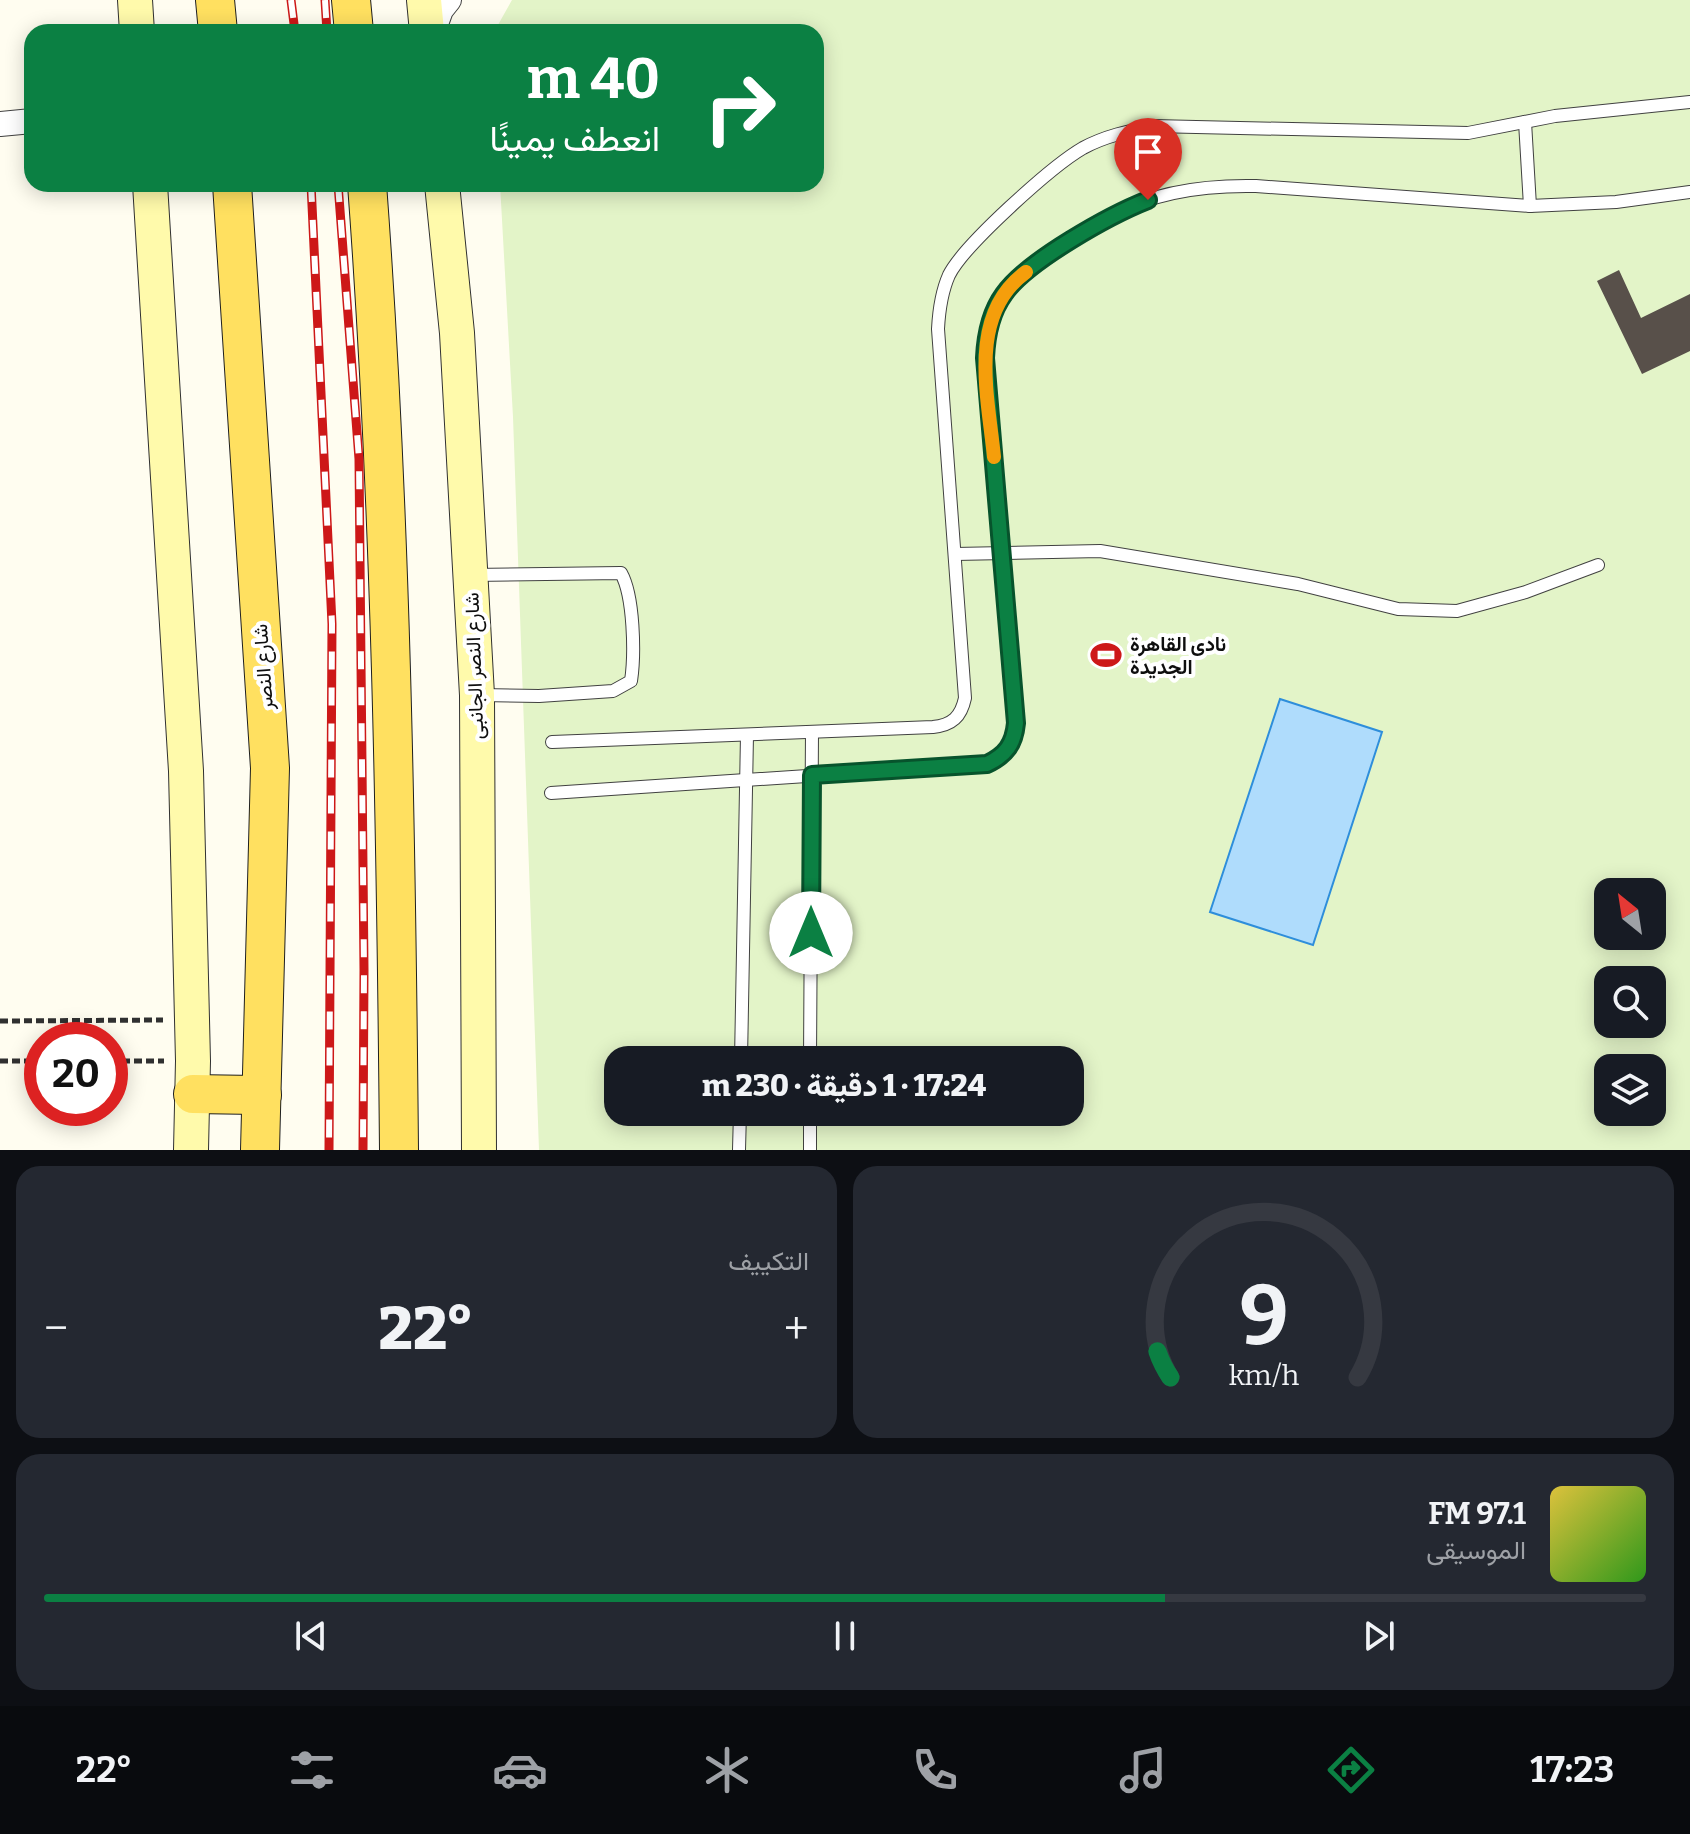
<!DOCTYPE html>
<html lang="ar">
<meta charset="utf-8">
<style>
:root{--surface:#171b24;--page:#242831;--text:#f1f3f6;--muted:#9ea1a6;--line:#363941;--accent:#0b8043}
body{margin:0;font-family:Bitter,Vazirmatn,serif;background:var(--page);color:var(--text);direction:rtl;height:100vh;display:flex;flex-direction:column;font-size:30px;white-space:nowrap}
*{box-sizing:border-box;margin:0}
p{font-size:26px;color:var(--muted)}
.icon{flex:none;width:44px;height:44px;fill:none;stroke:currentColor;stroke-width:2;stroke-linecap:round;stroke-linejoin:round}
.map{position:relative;height:1150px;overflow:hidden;direction:ltr}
.details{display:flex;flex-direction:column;gap:16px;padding:16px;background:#0d0f14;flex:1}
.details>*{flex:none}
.banner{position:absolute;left:24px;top:24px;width:800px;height:168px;border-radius:24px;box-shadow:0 4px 20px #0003;direction:rtl;background:#0b8043;color:#fff;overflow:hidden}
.needle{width:52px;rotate:330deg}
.fabs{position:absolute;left:1594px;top:878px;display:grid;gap:16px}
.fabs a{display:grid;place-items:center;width:72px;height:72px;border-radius:16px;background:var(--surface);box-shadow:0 4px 20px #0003;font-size:40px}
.speed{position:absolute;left:24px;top:1022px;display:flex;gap:16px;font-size:40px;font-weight:700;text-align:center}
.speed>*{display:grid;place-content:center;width:104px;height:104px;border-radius:50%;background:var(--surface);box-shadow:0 4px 20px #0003;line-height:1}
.speed .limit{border:12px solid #d22;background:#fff;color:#111}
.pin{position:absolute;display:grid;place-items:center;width:68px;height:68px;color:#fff;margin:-82px -34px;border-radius:50% 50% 50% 0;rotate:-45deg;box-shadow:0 0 8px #0007}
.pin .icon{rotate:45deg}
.me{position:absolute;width:88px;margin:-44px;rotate:0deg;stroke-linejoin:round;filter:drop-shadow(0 0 6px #0008)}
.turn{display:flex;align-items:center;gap:28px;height:168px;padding:0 32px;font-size:36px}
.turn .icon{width:104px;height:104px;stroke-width:2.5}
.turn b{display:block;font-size:56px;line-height:68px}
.big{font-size:60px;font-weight:800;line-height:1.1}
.details .widget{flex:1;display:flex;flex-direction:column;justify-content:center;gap:12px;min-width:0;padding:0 28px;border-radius:24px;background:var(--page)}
.details .dial{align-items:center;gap:0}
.dial svg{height:208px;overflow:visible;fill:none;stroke:var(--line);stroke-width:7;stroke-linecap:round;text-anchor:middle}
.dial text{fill:var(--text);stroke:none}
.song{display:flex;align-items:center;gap:24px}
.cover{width:96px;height:96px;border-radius:12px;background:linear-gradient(135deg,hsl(50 70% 55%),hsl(110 70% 35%))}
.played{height:8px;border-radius:4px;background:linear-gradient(90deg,var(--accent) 70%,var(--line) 70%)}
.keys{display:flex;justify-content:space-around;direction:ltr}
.heat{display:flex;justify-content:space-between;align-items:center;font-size:44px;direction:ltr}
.details .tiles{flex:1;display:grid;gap:16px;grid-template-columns:1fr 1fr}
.widget:last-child{grid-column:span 2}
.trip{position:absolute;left:604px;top:1046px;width:480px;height:80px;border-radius:24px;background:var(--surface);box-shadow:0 4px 20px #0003;font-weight:800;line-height:80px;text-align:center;direction:rtl}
.tab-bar{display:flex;height:128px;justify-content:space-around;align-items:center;background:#090b0e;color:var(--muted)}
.tab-bar .icon{width:56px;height:56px}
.tab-bar .selected{color:var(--accent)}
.tab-bar b{font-size:36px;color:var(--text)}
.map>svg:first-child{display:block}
</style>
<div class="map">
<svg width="1690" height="1150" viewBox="0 0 1690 1150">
<rect width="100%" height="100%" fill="#fffdf0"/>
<path fill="#e3f4c8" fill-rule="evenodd" d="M512 0H1690V1150H539L513 417 500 184H816V32H494ZM1608 892H1652V936H1608ZM1608 980H1652V1024H1608ZM618 1060H1070V1112H618ZM1608 1068H1652V1112H1608Z"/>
<path fill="#afdcfc" stroke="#2e8edb" stroke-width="2" d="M1280 699 1382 732 1313 945 1210 912Z"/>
<path fill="#58504a" d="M1619 270 1641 318 1690 294V351L1642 374 1597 281Z"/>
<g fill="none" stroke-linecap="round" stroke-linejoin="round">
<g stroke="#414141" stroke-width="14">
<g id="lane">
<path d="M1525 122 1530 206"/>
<path d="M955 554 1100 551 1298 584 1398 609 1457 611 1526 592 1598 565"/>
<path d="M471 575 621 573C634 596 635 654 631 681L613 691 539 696 480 695"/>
<path d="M552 742 933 727C952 725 961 717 965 698L938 329C939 310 941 293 949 275 964 245 1052 166 1083 148 1105 136 1129 131 1153 126L1468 133 1555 116 1690 102"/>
<path d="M551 793 987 764C1006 755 1014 744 1016 723L985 358C989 296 1018 276 1066 245 1081 235 1097 224 1113 215 1156 191 1207 185 1256 186L1530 206 1616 202 1690 192"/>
<path d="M741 1060 747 735"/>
<path d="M810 1060 812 732"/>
<path d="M739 1150 740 1112"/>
<path d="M810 1150V1112"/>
</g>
</g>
<g stroke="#414141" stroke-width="26">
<g id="street">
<path d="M433 32 441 10 449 0"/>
<path d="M0 124 32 121"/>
</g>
</g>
<g stroke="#303030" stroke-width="36">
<g id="secondary">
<path d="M135 0 137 32"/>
<path d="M424 0 427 32"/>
<path d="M150 184 186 771 193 1061 191 1150"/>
<path d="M442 184 457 333 477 695 479 1150"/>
</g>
</g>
<g stroke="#1f1f1f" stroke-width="40">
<g id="primary">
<path d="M215 0 218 32"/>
<path d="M351 0 354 32"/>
<path d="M232 184 270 768 260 1150"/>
<path d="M367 184C391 506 396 828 399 1150"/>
<path d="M193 1094 262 1095"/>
</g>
</g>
<g stroke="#303030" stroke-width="5" stroke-dasharray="8 4" stroke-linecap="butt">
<path d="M0 1021 163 1020"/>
<path d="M0 1061H42"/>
<path d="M110 1061H164"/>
</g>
<use href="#lane" stroke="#fff" stroke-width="12"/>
<use href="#street" stroke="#fff" stroke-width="24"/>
<use href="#secondary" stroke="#fffaab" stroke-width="34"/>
<use href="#primary" stroke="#ffe060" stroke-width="38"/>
<g stroke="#cd1818" stroke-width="9">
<g id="rail">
<path d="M291 0 295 32"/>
<path d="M325 0 327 32"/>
<path d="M311 184 332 624 329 1150"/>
<path d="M338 184 359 459 364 970 363 1150"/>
</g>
</g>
<use href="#rail" stroke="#fff" stroke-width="6" stroke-dasharray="18" stroke-linecap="butt"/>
</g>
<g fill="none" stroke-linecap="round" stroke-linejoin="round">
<g stroke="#07532c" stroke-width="20">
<path id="route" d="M811 933 812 775 987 764C1006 755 1014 744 1016 723L985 358C986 335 990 313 1004 294 1027 261 1110 215 1148 200"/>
</g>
<use href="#route" stroke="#0b8043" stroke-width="14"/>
<path stroke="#f59e0b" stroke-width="14" d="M994 457C988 396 967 315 1026 272"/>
</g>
<defs>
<g id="stadium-bare" transform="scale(2.4)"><path d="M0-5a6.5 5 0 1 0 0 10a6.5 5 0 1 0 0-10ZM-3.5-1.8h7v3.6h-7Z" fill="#cd1818" stroke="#fff" stroke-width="2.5" paint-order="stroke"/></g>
</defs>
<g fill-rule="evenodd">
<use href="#stadium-bare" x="1106" y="655"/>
</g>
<g text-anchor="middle" stroke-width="8" stroke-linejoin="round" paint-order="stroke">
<g font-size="20" font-weight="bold" fill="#0e0e0e" stroke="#fff" text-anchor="start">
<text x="1130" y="651">نادى القاهرة<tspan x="1130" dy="23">الجديدة</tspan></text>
</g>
<g font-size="20" fill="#0e0e0e" stroke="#fff">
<text transform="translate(474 666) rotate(-92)" y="7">شارع النصر الجانبى</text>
<text transform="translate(263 667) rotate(-94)" y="7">شارع النصر</text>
</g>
</g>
</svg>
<div class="fabs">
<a><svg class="needle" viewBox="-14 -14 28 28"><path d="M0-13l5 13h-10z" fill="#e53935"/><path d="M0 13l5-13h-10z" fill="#9ea1a6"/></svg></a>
<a><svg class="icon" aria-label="search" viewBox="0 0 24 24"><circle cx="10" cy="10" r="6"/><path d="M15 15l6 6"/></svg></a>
<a><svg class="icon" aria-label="layers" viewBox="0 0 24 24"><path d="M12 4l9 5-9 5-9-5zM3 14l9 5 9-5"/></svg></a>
</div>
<div class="speed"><div class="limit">20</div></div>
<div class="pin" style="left:1148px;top:200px;background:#d93025"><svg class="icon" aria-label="arrive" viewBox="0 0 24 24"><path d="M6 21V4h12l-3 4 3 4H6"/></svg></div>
<svg class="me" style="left:811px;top:933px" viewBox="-20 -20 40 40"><circle r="19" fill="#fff"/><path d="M0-13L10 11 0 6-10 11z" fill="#0b8043"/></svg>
<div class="trip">17:24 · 1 دقيقة · 230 m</div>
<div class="banner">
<div class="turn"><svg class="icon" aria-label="right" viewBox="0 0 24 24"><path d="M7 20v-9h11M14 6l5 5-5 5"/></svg><div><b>40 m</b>انعطف يمينًا</div></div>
</div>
</div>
<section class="details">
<div class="tiles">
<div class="widget dial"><svg viewBox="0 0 100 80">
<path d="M14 69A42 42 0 1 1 86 69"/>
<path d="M14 69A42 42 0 0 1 9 59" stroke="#0b8043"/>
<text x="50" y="56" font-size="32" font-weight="700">9</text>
<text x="50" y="72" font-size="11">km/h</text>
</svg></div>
<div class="widget"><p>التكييف</p>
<div class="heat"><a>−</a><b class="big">22°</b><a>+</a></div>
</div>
<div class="widget">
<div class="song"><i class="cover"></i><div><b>97.1 FM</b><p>الموسيقى</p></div></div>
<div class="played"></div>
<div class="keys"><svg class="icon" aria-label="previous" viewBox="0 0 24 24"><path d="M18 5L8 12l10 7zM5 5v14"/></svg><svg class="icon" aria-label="pause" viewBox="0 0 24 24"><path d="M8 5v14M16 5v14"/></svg><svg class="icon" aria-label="next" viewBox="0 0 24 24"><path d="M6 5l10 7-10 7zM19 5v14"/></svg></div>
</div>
</div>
</section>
<nav class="tab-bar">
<b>17:23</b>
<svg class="icon selected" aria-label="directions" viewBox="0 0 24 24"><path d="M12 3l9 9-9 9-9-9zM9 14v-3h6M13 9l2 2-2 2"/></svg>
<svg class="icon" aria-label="music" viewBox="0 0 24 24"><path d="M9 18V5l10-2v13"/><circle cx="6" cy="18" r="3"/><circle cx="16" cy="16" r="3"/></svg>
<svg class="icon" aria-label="phone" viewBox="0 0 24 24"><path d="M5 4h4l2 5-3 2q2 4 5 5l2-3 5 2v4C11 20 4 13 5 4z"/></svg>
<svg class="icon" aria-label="climate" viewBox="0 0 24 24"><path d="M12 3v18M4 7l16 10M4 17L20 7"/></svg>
<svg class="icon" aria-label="car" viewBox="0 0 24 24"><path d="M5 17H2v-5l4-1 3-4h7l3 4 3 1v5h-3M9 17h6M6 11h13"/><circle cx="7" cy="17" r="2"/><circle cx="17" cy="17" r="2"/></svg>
<svg class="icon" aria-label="filters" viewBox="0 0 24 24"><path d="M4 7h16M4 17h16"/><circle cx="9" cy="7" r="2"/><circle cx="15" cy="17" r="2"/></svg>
<b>22°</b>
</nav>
